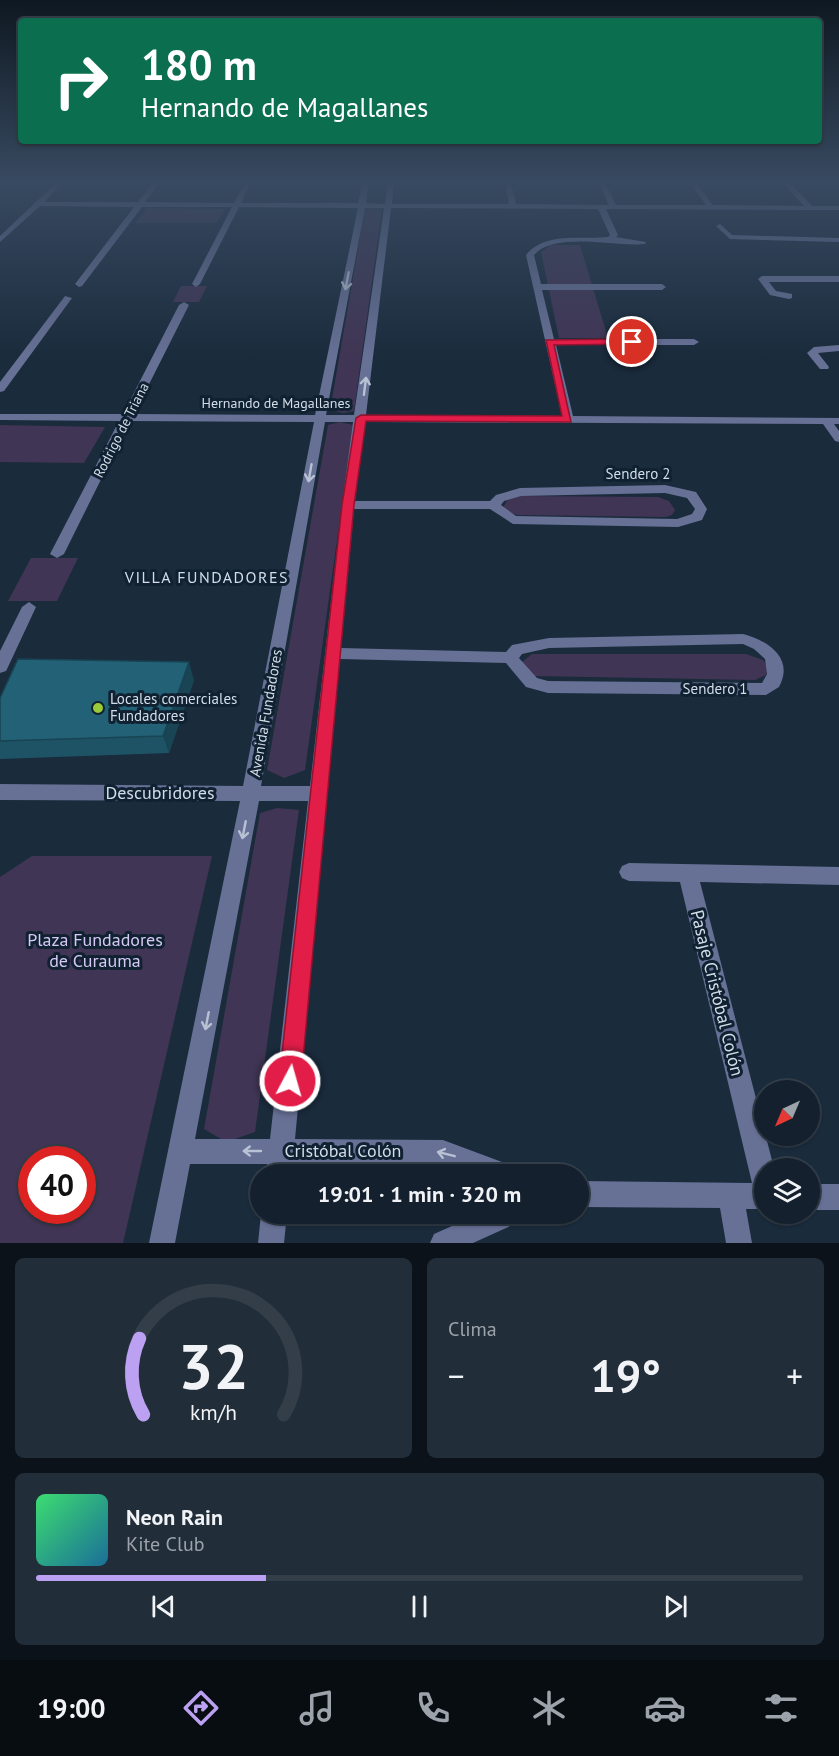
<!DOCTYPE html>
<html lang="es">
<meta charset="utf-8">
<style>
:root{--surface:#14202d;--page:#212d39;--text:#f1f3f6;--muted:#9da3aa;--line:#333e49;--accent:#bca0f2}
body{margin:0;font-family:"PT Sans",sans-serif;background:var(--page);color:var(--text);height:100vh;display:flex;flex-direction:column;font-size:22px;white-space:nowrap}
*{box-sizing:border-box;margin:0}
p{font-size:20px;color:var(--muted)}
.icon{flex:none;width:33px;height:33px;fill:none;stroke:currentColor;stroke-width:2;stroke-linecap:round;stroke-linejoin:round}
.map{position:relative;height:1243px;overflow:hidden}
.details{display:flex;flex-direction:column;gap:15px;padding:15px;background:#0b1219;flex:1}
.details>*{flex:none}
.hud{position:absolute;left:18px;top:18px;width:804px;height:126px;border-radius:6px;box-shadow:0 2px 4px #0004,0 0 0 2px var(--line);background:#0b6e4f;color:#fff;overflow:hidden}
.needle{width:39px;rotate:224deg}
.controls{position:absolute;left:754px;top:1080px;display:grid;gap:12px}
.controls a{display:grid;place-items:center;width:66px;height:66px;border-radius:50%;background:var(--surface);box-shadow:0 2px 4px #0004,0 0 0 2px var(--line);font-size:30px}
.speed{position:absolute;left:18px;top:1146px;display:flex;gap:12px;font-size:30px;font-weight:700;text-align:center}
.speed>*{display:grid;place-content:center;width:78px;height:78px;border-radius:50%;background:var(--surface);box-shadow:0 2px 4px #0004,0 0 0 2px var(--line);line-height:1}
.speed .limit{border:9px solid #d22;background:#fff;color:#111}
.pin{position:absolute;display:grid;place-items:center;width:51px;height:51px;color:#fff;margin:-26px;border:3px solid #fff;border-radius:50%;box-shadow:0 2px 6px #0007}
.me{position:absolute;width:66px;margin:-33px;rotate:6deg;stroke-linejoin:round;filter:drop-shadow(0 0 4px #0008)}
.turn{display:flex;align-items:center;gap:21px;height:126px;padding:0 24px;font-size:27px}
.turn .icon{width:78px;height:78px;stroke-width:2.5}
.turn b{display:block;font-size:42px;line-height:51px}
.big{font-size:45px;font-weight:600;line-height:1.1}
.details .card{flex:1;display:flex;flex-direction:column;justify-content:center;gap:9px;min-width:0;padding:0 21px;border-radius:9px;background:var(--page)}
.details .dial{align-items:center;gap:0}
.dial svg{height:156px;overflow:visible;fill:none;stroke:var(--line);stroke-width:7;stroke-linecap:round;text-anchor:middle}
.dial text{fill:var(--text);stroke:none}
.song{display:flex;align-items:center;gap:18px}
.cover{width:72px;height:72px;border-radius:9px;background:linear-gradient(135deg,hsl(140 70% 55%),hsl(200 70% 35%))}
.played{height:6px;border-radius:3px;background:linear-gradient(90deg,var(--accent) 30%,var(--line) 30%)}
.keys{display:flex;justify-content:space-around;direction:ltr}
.heat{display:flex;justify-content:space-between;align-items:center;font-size:33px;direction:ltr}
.details .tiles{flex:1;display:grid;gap:15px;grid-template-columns:1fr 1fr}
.card:last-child{grid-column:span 2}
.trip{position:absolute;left:250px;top:1164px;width:339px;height:60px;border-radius:30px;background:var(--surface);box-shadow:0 2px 4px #0004,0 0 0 2px var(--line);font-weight:600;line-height:60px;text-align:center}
.menu{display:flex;height:96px;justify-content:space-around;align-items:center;background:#080d12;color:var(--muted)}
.menu .icon{width:42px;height:42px}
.menu .selected{color:var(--accent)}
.menu b{font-size:27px;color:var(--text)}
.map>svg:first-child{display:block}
</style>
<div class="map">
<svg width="839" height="1243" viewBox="0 0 839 1243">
<rect width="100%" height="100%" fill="#1a2b3c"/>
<g fill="#403554" fill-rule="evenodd">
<path d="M147 208 225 209 216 223H135Z"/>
<path d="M374 208 382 209 354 411 343 413 330 410 365 209Z"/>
<path d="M551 245H580L608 338H559L541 252Z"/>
<path d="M181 286H207L199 302H173Z"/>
<path d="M340 422 353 425 305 770 284 778 267 770 328 425Z"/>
<path d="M0 425 105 427 84 463 0 462Z"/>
<path d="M514 496 658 497 669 501 675 510 672 515 666 517 517 515 507 512 503 507 509 498Z"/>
<path d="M31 558H78L57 601H8Z"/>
<path d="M532 654H746L763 660 768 667 766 675 755 680 533 676 522 662Z"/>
<path d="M277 808 299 810 255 1132 226 1142 204 1129 260 813Z"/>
<path d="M32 856H212L123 1243H0V877ZM32 1160H82V1210H32Z"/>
</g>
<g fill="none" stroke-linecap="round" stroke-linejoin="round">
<g fill="#677095" fill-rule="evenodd">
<path d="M56 183H63L44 202H138L153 183H159L145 202 234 203 245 183H251L241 203H358L363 183H369L366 203 385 204 388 183H394L392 204H509L505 183H511L516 204 609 205 599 183H605L616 205H706L690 183H696L713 205 804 206 783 183H790L812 206H839V210L606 209 618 235 616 237 646 242 645 244C616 247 555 231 534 255L541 284H662L666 287 662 290H542L554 339H694L699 342 694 345H556L573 416 839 418V424H834L839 431V442L835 441 823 424 365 422 355 501H490L496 495 520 488 665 485 696 492 707 509 702 520 678 527 513 524 490 509H354L341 648 506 652 512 645 549 638 743 634C767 640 795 658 779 687L766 695 548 693 526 687 506 663 340 659 295 1139 443 1140 510 1165 513 1174H469L443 1164H293L291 1174H267V1164H190L175 1243H149L240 801 0 800V784L243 786 314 422 130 421 64 554 57 558 50 554 119 421 0 420V414H123L179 305 184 302 189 305 134 414 315 415 358 208 239 207 200 284 196 287 192 284 232 207H142L82 286 79 287 75 284 134 207 40 206 0 242V236ZM365 208H384L354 415H326ZM391 208 598 209 610 235 608 237C581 240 545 231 526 255L562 416 366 415ZM325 422H353L342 505 310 786H261ZM665 493 687 498 695 509 692 514 677 519 516 516 501 505 504 501 521 496ZM743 644 754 649 765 659 767 674 762 683 548 681 537 678 519 658 522 654 549 648ZM259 801H308L270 1139H195Z"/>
<path d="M720 224 732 235 839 238V242L730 239 716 226Z"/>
<path d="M762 276H839V282H769L776 291 792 294V298L789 299 770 295 758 279Z"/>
<path d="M65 296 72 298 4 391 0 392V382Z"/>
<path d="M839 345V351L818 353 829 367 828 369H820L807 353 814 347Z"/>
<path d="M29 602 36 607 8 667 6 671 0 673V651L22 607Z"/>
<path d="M629 863 839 867V885L700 882 774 1168H765V1209H746L752 1243H726L720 1208 579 1207V1181L752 1183 680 882 629 881 622 878 619 872 622 866Z"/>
<rect x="810" y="1184" width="29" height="26"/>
<path d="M261 1214H287L284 1243H258Z"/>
<path d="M479 1214H521L517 1223 473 1243H430L434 1234Z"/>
</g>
</g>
<path fill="#1e5366" d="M194 680 169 753 0 759V698Z"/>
<path fill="#184453" d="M189 662 194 680 169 753 163 736Z"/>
<path fill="#236177" stroke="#184453" stroke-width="1.5" d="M18 659 189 662 163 736 0 741V698Z"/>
<defs><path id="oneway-shaft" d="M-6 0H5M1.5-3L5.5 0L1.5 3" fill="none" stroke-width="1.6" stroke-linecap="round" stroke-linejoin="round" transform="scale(1.5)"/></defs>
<g stroke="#b8c2d4">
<use href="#oneway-shaft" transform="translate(347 281) rotate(101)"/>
<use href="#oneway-shaft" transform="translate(365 386) rotate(-83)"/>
<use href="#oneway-shaft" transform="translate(310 473) rotate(100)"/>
<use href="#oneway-shaft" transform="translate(244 830) rotate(101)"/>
<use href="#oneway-shaft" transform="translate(207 1021) rotate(101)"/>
<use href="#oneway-shaft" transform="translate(252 1151) rotate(-180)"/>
<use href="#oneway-shaft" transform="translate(446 1154) rotate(-166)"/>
</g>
<linearGradient id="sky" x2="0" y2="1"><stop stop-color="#0e1821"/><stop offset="0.51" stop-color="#384a61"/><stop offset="1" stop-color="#384a61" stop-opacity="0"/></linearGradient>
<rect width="839" height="357" fill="url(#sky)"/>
<path fill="#e11d48" stroke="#92132f" stroke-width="1.5" d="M632 339 635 340V344L554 345 571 422 366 421 354 505 301 1081 298 1088 290 1091 282 1088 279 1081 342 505 356 418 361 415 562 416 546 340Z"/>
<circle fill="#98cb36" stroke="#102131" stroke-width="2" cx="98" cy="708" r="6"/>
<g text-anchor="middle" stroke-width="6" stroke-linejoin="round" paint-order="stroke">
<g font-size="14" fill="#d3dde9" stroke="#102131">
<text x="276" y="408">Hernando de Magallanes</text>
<text transform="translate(121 430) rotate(-63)" y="5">Rodrigo de Triana</text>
</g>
<g font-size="15" fill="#d3dde9" stroke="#102131">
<text x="638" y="479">Sendero 2</text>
<text x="715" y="694">Sendero 1</text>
<text transform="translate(266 713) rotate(-80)" y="5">Avenida Fundadores</text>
</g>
<g font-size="15" fill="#d3dde9" stroke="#102131" text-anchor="start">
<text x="110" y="704">Locales comerciales<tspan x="110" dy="17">Fundadores</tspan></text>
</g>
<g font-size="16" letter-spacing="1.5" fill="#d3dde9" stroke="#102131">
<text x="207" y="583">VILLA FUNDADORES</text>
</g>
<g font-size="18" fill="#d3dde9" stroke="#102131">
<text x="160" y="799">Descubridores</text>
<text transform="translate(717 993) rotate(76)" y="6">Pasaje Cristóbal Colón</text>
<text x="343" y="1157">Cristóbal Colón</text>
</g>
<g font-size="18" fill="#d7c9f5" stroke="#102131">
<text x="95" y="946">Plaza Fundadores<tspan x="95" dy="21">de Curauma</tspan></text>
</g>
</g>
</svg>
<div class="controls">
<a><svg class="needle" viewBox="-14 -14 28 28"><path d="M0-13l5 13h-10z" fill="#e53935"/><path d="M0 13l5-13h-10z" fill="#9da3aa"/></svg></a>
<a><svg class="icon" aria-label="layers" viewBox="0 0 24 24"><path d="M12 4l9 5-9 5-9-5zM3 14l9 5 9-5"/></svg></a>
</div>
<div class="speed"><div class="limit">40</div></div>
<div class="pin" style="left:632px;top:342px;background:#d93025"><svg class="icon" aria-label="arrive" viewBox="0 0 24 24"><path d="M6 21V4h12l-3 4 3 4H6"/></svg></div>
<svg class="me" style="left:290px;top:1081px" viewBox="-20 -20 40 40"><circle r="17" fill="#e11d48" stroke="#fff" stroke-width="3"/><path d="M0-11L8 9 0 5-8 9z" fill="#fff"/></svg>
<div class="trip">19:01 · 1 min · 320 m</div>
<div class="hud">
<div class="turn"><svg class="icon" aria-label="right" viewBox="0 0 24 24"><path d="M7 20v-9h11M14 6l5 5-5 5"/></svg><div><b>180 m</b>Hernando de Magallanes</div></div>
</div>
</div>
<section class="details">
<div class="tiles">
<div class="card dial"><svg viewBox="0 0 100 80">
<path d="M14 69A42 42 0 1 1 86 69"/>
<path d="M14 69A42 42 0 0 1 12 30" stroke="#bca0f2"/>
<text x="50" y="56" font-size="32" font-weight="700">32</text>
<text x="50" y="72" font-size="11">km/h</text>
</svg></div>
<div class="card"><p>Clima</p>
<div class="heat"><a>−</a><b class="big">19°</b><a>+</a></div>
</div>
<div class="card">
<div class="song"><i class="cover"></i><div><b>Neon Rain</b><p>Kite Club</p></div></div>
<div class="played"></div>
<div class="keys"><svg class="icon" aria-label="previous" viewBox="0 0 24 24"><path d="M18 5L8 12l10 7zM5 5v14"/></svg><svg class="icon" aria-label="pause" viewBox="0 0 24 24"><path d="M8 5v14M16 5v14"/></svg><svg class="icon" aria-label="next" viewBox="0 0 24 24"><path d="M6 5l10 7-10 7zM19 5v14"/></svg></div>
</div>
</div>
</section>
<nav class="menu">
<b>19:00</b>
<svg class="icon selected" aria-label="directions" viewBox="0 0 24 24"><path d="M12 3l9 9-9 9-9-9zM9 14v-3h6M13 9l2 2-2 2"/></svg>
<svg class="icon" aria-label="music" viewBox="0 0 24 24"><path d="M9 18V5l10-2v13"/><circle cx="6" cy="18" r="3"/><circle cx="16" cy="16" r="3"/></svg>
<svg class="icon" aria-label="phone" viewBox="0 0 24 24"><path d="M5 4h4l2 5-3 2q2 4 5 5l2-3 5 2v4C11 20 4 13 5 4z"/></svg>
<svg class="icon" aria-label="climate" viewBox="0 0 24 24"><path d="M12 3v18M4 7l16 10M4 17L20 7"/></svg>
<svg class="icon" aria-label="car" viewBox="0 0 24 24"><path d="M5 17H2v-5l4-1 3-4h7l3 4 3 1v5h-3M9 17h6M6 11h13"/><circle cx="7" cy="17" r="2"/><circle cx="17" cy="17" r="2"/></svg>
<svg class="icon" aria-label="filters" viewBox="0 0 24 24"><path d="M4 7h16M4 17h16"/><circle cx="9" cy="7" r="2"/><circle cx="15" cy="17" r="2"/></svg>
</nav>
